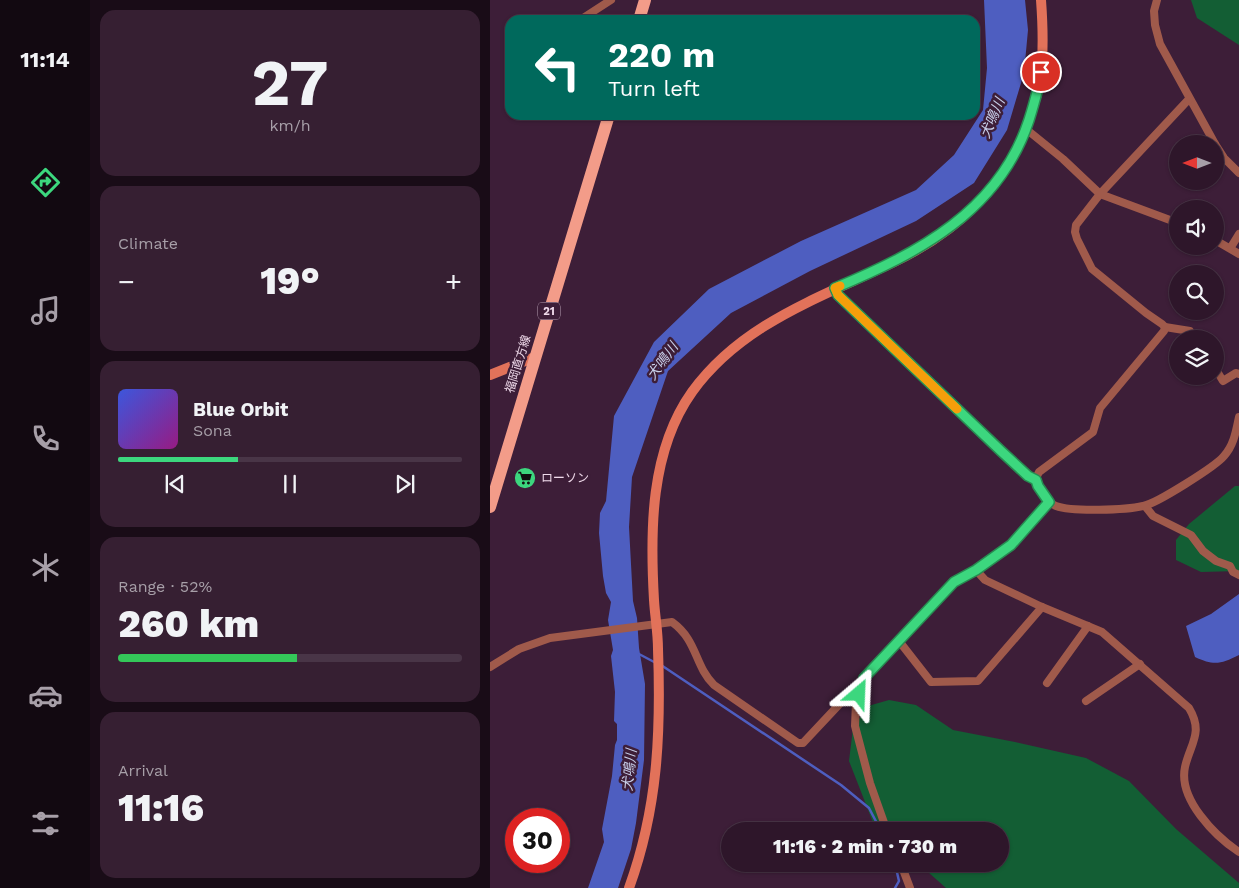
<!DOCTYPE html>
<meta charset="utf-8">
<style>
:root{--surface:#2e162a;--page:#361f32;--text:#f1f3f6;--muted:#a79fa8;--line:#493547;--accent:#3cd77e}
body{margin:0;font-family:"Work Sans","Noto Sans JP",sans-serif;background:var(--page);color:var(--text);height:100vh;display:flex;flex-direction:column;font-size:19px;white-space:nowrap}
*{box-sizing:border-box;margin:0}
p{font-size:16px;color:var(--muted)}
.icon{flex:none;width:28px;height:28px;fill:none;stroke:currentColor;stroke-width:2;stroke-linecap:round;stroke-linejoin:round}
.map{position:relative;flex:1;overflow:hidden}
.details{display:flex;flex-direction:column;gap:10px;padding:10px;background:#190c17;width:400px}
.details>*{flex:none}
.banner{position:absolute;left:15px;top:15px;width:475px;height:105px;border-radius:15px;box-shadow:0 1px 4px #0004,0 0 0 1px var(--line);background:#00695c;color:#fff;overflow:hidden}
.needle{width:32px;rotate:270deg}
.buttons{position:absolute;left:679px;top:135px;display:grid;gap:10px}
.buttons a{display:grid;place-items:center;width:55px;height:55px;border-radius:50%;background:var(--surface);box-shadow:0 1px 4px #0004,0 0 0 1px var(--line);font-size:25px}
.speed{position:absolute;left:15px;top:808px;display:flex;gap:10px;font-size:25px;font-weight:700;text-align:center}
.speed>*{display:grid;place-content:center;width:65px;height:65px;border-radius:50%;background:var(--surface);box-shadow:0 1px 4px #0004,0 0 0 1px var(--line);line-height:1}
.speed .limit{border:8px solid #d22;background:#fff;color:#111}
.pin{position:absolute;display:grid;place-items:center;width:42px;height:42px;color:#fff;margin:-21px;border:2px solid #fff;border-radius:50%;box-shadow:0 1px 5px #0007}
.me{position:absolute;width:55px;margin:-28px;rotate:26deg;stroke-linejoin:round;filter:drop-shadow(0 0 4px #0008)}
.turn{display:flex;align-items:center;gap:18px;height:105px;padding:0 20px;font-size:22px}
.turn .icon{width:65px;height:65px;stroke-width:2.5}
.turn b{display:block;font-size:35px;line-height:42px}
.big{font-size:38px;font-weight:800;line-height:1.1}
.details .card{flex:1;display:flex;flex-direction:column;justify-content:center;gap:8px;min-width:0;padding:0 18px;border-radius:15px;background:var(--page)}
.details .dial{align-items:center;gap:0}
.dial b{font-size:65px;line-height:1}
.song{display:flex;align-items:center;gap:15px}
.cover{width:60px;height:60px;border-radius:8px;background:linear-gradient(135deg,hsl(230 70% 55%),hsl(310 70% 35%))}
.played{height:5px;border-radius:2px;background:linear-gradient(90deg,var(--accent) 35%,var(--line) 35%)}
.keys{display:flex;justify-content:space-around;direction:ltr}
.heat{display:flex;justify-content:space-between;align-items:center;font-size:28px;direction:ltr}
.charge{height:8px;border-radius:4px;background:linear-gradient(90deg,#34c759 52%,var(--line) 0)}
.trip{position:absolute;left:231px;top:822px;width:288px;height:50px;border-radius:25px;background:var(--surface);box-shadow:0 1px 4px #0004,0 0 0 1px var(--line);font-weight:800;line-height:50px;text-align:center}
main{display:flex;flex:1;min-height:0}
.menu{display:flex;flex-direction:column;width:90px;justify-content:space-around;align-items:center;background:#120911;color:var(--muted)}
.menu .icon{width:35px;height:35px}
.menu .selected{color:var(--accent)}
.menu b{font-size:22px;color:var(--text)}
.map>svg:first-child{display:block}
</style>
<main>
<nav class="menu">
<b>11:14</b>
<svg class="icon selected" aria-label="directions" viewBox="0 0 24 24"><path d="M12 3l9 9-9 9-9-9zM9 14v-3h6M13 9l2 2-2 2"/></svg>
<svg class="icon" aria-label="music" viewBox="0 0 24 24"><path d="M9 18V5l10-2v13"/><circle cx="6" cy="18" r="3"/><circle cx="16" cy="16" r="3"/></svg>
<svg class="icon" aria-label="phone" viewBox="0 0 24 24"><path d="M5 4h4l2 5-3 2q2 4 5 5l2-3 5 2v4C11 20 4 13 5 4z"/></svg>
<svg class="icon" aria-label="climate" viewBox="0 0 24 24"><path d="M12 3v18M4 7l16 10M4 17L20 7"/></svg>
<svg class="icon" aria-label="car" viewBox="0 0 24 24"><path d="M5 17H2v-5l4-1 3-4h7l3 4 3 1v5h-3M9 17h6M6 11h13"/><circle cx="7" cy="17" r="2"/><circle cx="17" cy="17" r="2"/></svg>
<svg class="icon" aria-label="filters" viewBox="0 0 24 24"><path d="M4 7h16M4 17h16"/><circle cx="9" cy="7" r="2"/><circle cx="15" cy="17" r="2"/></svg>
</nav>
<section class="details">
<div class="card dial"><b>27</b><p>km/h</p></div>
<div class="card"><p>Climate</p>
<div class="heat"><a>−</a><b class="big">19°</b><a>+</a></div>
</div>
<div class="card">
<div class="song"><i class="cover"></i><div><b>Blue Orbit</b><p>Sona</p></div></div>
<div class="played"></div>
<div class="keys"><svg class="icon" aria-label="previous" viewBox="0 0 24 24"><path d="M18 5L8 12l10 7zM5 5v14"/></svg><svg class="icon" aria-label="pause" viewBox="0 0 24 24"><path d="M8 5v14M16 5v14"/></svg><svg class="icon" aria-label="next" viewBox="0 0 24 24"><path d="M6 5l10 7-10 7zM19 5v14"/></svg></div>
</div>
<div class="card"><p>Range · 52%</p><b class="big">260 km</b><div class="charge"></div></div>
<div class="card"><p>Arrival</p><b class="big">11:16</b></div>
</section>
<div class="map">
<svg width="749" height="888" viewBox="0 0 749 888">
<rect width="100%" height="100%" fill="#3d1e38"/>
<g fill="#135e34">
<path d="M701 0H749V45L707 18Z"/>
<path d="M745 486H749V571L711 572 686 560V540L699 524Z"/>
<path d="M399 700 426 705 463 730 525 742 596 758 639 781 686 829 749 883V888H456L429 864H510V831H391L384 825 359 761 363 728 378 706Z"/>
</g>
<g fill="#4e5ec0">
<path d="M494 0H535L538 30 534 73 517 130 484 183 426 221 320 271 241 313 178 371 142 477 139 527 143 601 147 618 149 648 155 684 154 760 146 823 141 849 128 888H98L114 842 112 829 122 776 125 745 127 740V724L124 721 125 692 121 656 123 650 118 620 121 602 116 593 113 576 109 533 110 513 116 501 124 416 164 342 219 289 311 241 426 190 464 155 493 110 497 68Z"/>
<path d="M749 594V655C731 664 724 666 705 657L696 626 721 614Z"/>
</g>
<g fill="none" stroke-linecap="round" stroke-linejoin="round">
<g stroke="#4e5ec0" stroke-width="2.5">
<path d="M149 654 166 663"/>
<path d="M171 665 351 785 379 808 391 831"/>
<path d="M405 864 409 881 405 888"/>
</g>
<g stroke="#a05a4b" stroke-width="8">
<path d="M667 0 664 11 665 25 670 44 725 144"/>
<path d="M90 20 121 0"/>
<path d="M699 99 610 194 586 225 585 232 587 239 602 269 656 313 672 324 675 327 674 331 610 408 603 432 549 472C545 478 546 484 550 490 555 496 558 503 566 506 582 512 636 510 653 506 666 504 726 466 734 456 744 445 746 431 749 417"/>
<path d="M536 129 573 159 610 194 688 223"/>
<path d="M725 144 734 158 749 173"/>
<path d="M725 240 749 254"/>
<path d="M741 247 749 234"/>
<path d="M345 288 348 295 538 477 547 480"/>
<path d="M675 327 700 331 705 339"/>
<path d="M725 368 733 381 746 373 749 374"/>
<path d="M655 506 663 516 701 535 713 551 726 561 740 566 743 572 749 575"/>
<path d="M486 570 495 580 552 607 612 632 699 708C714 733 700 744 695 767 688 799 725 836 749 852"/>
<path d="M409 641 441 682 488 681 552 607"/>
<path d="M0 667 29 649 60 638 182 622C208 641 204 665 224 685L308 743H313L464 582 486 570 521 545 559 502"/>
<path d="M373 680 366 703 365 726 380 783 397 831"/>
<path d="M557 683 598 626"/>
<path d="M596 701 650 664"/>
<path d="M411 864 420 888"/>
</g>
<g stroke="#e2725a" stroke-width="10">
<path d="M0 375 45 357"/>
<path d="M139 888C168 808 171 733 168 649 168 632 165 617 164 600 160 531 160 451 202 392 252 323 330 298 404 262 467 232 518 185 540 117 544 105 548 93 550 81 554 54 553 27 551 0"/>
</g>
<g stroke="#f39c89" stroke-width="12">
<path d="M149 20 155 0"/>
<path d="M0 507 119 115"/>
</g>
</g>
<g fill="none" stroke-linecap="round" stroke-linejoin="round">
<g stroke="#278c52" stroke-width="12">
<path id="route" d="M369 694 374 678 464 582 486 570 521 545 559 502 548 486 546 480 538 476 511 451 348 295 345 288C429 253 509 211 539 120 544 104 549 88 551 72"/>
</g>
<use href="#route" stroke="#3cd77e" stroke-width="9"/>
<path stroke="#f59e0b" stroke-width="9" d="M350 286 345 288 348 295 467 409"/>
</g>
<defs>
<g id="supermarket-disc" transform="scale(1.125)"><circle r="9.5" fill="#3cd77e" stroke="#3d1e38"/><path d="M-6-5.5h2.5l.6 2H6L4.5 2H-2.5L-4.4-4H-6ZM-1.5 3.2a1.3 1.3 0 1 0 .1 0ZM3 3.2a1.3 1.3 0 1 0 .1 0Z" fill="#111"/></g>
</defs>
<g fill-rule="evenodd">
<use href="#supermarket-disc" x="35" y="478"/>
</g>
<g text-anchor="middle" stroke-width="5" stroke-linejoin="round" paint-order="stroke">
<rect fill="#3d1e38" stroke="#baa2b5" stroke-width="1" x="48" y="302.5" width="22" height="17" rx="4"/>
<g font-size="11" font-weight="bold" fill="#efdaea">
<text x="59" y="315">21</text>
</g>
<g font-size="12" fill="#efdaea" stroke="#3d1e38">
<text transform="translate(28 364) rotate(-73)" y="4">福岡直方線</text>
</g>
<g font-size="12" fill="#efdaea" stroke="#3d1e38" text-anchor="start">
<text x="51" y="482">ローソン</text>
</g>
<g font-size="14" font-style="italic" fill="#c8cfe9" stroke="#3d1e38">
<text transform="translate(502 118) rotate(-67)" y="5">犬鳴川</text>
<text transform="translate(172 361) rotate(-54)" y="5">犬鳴川</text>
<text transform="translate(139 770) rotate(-84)" y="5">犬鳴川</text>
</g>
</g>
</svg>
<div class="buttons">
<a><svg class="needle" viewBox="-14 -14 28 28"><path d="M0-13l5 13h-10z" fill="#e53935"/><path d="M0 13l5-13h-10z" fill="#a79fa8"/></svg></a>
<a><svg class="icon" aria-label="sound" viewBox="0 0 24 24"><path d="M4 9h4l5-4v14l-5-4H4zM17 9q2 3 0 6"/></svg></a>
<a><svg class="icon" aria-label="search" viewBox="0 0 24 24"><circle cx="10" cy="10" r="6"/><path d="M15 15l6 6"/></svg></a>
<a><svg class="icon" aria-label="layers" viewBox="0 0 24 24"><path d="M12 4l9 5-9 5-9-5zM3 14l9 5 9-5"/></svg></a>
</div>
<div class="speed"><div class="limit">30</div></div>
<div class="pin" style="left:551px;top:72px;background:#d93025"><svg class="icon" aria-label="arrive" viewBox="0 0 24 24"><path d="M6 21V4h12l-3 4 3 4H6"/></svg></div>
<svg class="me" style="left:369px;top:694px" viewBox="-20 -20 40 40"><path d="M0-17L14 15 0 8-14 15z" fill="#3cd77e" stroke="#fff" stroke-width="4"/></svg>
<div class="trip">11:16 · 2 min · 730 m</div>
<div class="banner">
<div class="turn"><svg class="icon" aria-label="left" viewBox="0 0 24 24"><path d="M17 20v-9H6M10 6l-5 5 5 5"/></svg><div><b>220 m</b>Turn left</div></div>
</div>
</div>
</main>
